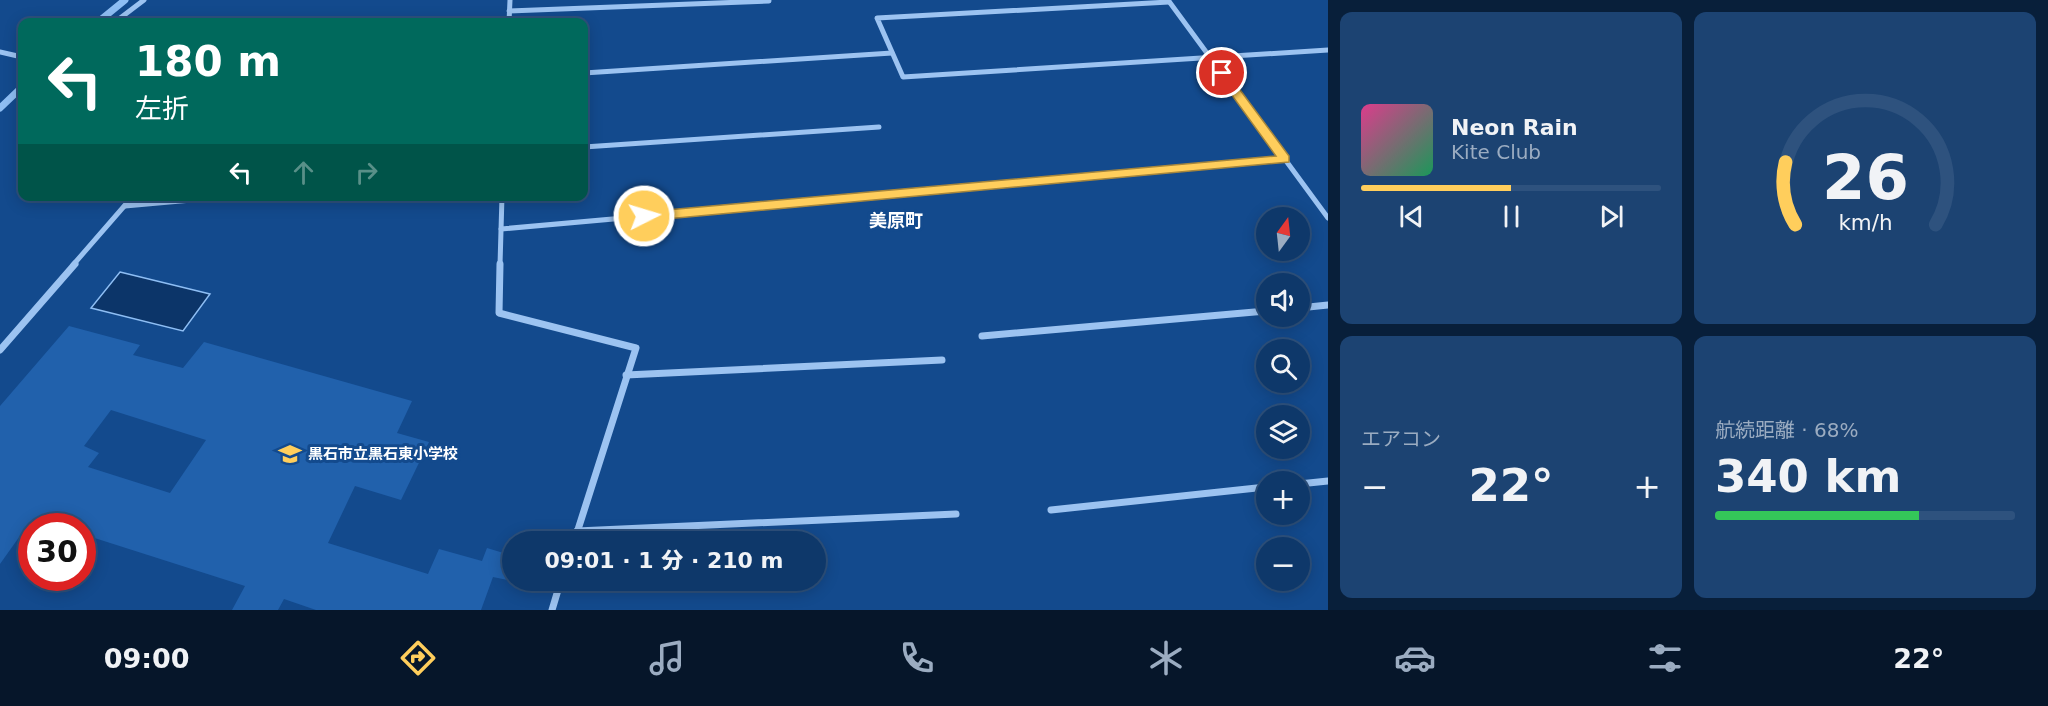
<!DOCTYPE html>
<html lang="ja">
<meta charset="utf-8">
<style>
:root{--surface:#0e386a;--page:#1c4372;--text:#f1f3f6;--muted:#9bacc1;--line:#2e527e;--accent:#ffce5c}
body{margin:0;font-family:"DejaVu Sans","Noto Sans JP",sans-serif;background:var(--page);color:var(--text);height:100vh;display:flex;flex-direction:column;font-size:22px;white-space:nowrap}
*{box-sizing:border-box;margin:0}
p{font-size:20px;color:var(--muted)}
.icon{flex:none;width:33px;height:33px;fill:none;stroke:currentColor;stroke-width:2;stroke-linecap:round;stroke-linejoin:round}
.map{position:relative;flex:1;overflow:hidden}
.drawer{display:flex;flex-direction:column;gap:12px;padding:12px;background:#081f3a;width:720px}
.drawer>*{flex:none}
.guide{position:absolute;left:18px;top:18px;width:570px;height:183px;border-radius:12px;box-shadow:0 3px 15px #0003,0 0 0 2px var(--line);background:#00695c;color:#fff;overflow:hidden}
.needle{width:39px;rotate:15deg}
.tools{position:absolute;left:1256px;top:207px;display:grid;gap:12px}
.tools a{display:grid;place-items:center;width:54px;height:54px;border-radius:50%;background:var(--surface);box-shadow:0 3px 15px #0003,0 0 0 2px var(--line);font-size:30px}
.speed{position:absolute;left:18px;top:513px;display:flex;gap:12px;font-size:30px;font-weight:700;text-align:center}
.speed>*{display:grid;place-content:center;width:78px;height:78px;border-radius:50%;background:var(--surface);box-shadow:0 3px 15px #0003,0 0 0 2px var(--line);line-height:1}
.speed .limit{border:9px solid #d22;background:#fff;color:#111}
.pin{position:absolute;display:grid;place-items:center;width:51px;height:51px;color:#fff;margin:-26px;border:3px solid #fff;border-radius:50%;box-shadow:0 2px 6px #0007}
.me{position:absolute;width:66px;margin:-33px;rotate:85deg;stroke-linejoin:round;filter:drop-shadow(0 0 4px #0008)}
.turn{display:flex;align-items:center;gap:21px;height:126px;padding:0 18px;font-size:27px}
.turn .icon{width:78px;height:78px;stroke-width:2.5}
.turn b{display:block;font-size:42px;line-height:51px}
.lanes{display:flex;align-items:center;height:57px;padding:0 18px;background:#0003;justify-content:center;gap:30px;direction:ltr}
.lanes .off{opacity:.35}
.big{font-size:45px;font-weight:800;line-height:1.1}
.drawer .card{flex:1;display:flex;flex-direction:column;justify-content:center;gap:9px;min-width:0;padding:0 21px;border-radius:12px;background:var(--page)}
.drawer .dial{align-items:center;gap:0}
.dial svg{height:156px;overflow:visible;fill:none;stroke:var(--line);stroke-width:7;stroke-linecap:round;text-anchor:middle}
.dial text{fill:var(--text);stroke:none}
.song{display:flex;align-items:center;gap:18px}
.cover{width:72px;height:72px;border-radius:9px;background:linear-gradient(135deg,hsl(330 70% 55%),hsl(150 70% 35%))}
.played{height:6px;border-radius:3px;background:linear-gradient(90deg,var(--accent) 50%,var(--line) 50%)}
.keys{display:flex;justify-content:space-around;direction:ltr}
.heat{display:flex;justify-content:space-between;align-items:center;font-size:33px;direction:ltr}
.charge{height:9px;border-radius:4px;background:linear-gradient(90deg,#34c759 68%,var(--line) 0)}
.drawer .tiles{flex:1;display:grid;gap:12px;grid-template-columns:repeat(2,1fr)}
.trip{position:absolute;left:502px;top:531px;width:324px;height:60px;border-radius:30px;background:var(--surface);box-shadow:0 3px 15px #0003,0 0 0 2px var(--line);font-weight:800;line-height:60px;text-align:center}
.dock{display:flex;height:96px;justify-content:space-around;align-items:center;background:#06162a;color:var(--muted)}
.dock .icon{width:42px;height:42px}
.dock .current{color:var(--accent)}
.dock b{font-size:27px;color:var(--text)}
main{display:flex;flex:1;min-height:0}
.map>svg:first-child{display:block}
</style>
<main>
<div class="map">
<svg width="1328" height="610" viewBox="0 0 1328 610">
<rect width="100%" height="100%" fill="#134a8d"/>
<path fill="#0c3569" stroke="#8ebef4" stroke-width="1.5" d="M120 272 210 294 183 331 91 308Z"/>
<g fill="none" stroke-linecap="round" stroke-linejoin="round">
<g stroke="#8ebef4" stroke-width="7">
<path d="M98 22 125 0"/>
<path d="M0 108 22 87"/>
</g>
</g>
<path fill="#2161ac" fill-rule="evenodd" d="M69 326 140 345 133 355 183 368 204 342 412 401 397 433 429 442 401 500 355 486 328 543 428 574 439 549 482 561 487 548 513 556V581L493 577 481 610H316L284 599 278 610H232L245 586 82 534V526H27L0 564V406ZM111 410 206 440 170 493 88 467 99 453 84 446Z"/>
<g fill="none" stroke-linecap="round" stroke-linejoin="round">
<g stroke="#9cc3f1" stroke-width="5">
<path d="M1168 0 1328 218"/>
<path d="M1169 2 877 18 903 77 1328 50"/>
<path d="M509 11 769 1"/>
<path d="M115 22 144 0"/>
<path d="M509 22 510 0"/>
<path d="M0 52 22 57"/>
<path d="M584 73 892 53"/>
<path d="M584 147 879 127"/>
<path d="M125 206 236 196"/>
<path d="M501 229 1285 159"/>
<path d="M73 265 133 196"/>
<path d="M500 265 502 196"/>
</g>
<g stroke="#9cc3f1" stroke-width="7">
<path d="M500 264 499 313 636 348 574 542"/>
<path d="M1299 308 1328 305"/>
<path d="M982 336 1266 311"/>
<path d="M0 350 75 264"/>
<path d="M626 375 942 360"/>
<path d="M1299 484 1328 481"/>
<path d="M1051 510 1266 487"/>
<path d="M577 531 956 514"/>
<path d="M552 610 561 580"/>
</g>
</g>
<path fill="#ffce5c" stroke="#a6863c" stroke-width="1.5" d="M1222 70 1226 71 1289 156V162L644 221 637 216 644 212 1276 156 1218 76 1217 73Z"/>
<defs>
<g id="school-bare" transform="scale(1.8)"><path d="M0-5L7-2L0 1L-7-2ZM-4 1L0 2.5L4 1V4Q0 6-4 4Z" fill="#ffce5c" stroke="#134a8d" stroke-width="2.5" paint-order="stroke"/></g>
</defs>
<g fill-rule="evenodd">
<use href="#school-bare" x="290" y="454"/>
</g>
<g text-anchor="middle" stroke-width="6" stroke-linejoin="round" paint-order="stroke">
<g font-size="15" font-weight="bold" fill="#fff" stroke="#134a8d" text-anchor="start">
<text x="308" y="459">黒石市立黒石東小学校</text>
</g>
<g font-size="18" font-weight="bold" fill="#fff" stroke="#134a8d">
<text x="896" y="227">美原町</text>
</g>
</g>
</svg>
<div class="tools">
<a><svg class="needle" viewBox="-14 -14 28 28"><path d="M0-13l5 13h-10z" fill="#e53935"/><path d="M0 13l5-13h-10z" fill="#9bacc1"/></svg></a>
<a><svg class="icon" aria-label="sound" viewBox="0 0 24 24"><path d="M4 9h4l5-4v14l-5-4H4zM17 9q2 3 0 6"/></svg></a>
<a><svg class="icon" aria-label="search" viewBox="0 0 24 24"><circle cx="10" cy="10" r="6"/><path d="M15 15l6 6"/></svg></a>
<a><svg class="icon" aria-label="layers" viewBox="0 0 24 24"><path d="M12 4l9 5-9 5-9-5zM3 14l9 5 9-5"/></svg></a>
<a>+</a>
<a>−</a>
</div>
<div class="speed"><div class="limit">30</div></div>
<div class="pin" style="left:1222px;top:73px;background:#d93025"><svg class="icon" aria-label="arrive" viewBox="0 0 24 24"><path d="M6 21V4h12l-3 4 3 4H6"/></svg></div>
<svg class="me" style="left:644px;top:216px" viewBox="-20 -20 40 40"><circle r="17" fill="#ffce5c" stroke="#fff" stroke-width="3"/><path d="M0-11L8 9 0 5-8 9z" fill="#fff"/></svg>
<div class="trip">09:01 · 1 分 · 210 m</div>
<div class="guide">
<div class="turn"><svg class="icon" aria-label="left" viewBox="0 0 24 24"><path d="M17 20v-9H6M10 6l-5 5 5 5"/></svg><div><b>180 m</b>左折</div></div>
<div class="lanes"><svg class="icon" aria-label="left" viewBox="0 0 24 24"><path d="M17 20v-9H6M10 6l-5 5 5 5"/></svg><svg class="icon off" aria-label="ahead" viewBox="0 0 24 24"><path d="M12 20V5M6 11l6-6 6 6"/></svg><svg class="icon off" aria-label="right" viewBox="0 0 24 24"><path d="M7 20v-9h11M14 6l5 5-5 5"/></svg></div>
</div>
</div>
<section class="drawer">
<div class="tiles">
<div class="card">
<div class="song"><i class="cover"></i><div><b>Neon Rain</b><p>Kite Club</p></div></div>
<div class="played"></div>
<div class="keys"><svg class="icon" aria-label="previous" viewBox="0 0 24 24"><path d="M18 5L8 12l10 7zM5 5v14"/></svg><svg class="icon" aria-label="pause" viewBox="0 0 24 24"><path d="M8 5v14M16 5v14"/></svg><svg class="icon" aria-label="next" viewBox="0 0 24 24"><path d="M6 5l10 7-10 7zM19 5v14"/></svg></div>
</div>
<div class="card dial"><svg viewBox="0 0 100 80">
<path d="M14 69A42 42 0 1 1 86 69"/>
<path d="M14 69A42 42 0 0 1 9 37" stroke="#ffce5c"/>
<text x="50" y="56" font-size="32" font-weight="700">26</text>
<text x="50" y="72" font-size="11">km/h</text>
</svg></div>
<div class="card"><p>エアコン</p>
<div class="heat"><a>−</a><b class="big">22°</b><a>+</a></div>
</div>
<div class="card"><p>航続距離 · 68%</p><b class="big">340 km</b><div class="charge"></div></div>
</div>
</section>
</main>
<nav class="dock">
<b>09:00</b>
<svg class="icon current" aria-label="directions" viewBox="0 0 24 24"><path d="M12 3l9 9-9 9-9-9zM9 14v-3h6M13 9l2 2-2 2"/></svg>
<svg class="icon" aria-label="music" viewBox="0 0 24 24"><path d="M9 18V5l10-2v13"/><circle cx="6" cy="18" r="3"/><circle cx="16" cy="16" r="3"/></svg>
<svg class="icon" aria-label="phone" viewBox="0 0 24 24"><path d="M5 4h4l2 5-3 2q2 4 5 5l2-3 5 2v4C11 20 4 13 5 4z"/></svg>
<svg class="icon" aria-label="climate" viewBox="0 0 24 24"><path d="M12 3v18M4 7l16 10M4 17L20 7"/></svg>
<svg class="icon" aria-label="car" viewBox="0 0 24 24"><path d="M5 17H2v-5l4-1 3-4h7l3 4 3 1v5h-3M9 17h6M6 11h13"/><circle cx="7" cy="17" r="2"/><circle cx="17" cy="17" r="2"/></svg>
<svg class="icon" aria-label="filters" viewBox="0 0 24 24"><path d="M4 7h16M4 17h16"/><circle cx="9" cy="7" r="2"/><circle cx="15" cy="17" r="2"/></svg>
<b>22°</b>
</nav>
